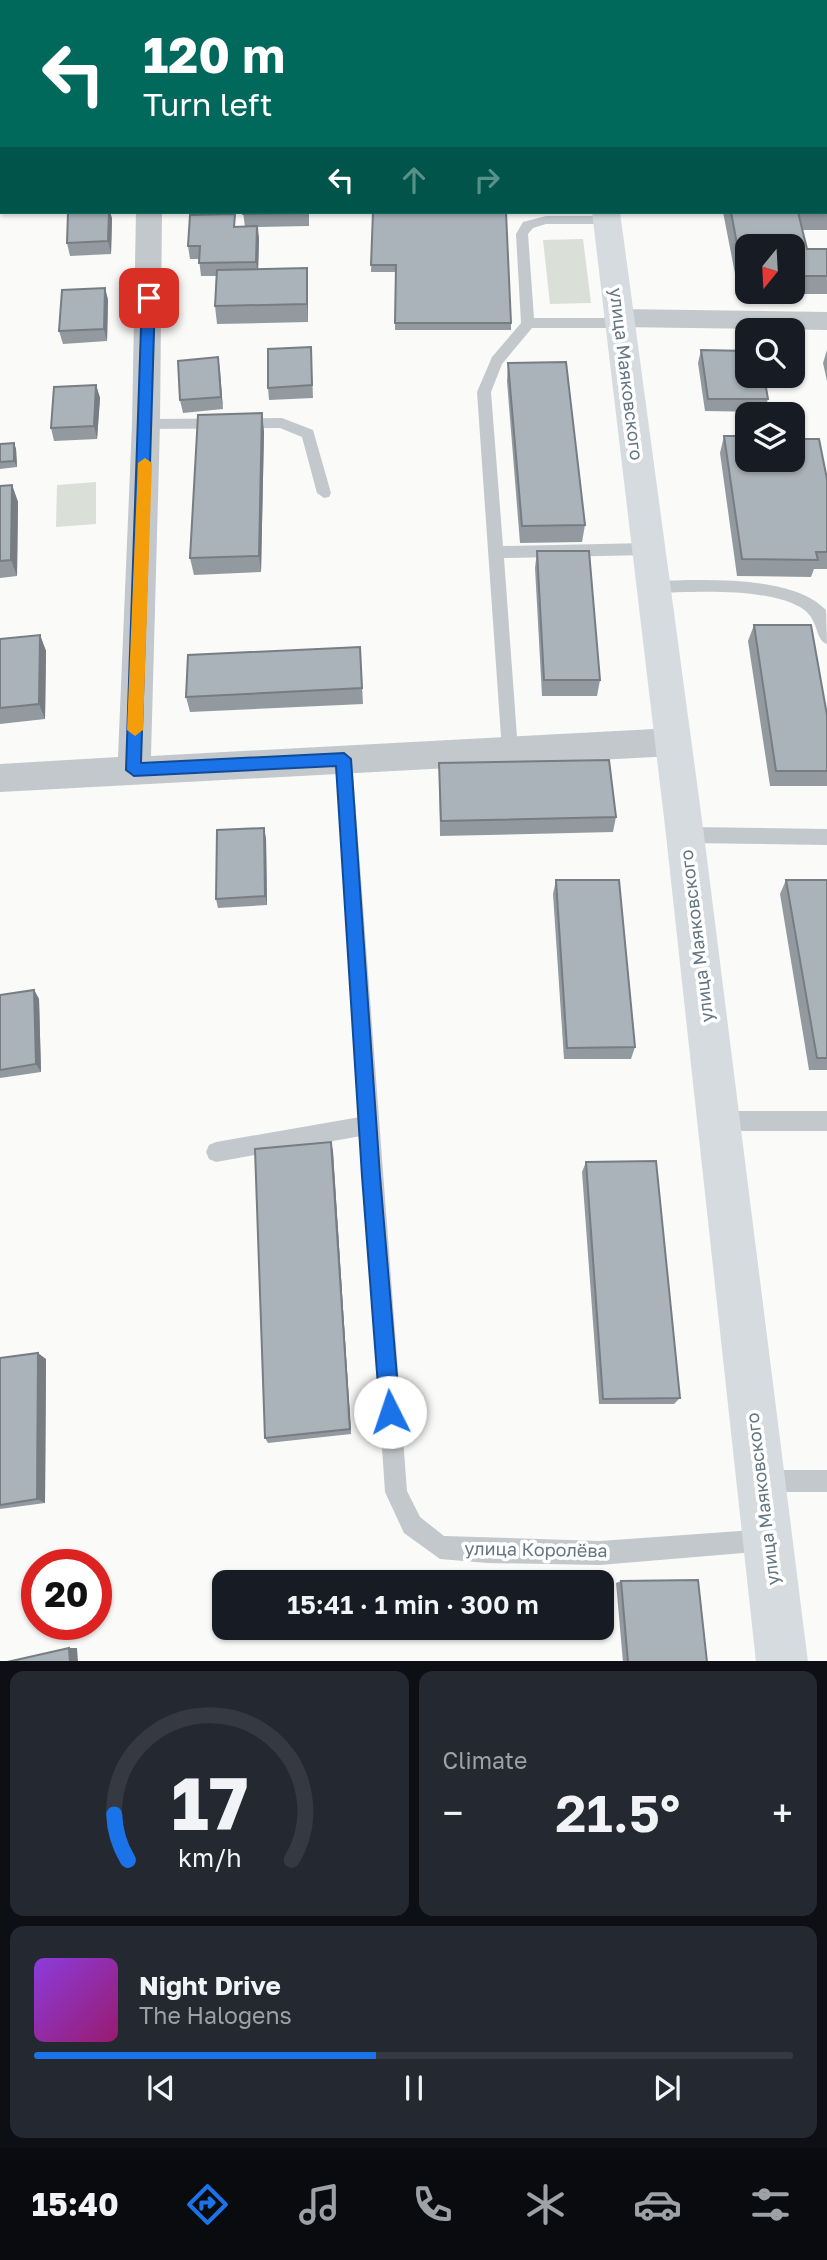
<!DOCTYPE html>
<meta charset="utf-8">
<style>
:root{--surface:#171b24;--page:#242831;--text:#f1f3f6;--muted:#9ea1a6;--line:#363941;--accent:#1a73e8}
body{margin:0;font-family:"Golos Text",sans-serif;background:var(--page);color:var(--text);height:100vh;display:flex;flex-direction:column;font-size:26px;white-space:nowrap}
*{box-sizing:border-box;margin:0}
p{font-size:23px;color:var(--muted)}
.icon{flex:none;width:38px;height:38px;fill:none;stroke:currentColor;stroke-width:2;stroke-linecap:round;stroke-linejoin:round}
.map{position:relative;height:1661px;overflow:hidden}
.side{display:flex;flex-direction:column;gap:10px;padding:10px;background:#0d0f14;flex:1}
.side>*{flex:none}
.banner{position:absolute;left:0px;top:0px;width:828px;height:214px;box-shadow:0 2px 5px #0004;background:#00695c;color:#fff;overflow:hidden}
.needle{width:46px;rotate:198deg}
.fabs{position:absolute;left:735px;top:234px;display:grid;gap:14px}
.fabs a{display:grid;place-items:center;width:70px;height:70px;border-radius:14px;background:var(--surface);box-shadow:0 2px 5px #0004;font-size:35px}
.speed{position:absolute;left:21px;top:1549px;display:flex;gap:14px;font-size:35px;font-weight:700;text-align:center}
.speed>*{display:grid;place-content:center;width:91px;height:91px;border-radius:50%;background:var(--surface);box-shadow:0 2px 5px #0004;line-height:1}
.speed .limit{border:10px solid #d22;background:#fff;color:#111}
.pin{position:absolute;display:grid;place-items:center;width:60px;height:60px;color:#fff;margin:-30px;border-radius:14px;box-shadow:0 4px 10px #0006}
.me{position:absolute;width:77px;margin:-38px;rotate:356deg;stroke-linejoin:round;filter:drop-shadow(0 0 5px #0008)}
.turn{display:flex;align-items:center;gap:24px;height:147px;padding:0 28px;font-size:32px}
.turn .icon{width:91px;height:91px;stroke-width:2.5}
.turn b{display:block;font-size:49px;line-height:60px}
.lanes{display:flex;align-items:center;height:66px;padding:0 28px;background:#0003;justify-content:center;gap:35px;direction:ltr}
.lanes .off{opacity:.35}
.big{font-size:52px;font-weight:600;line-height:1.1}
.side .widget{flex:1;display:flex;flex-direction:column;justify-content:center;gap:10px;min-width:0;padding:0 24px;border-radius:14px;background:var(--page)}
.side .dial{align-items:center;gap:0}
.dial svg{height:182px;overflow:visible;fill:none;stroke:var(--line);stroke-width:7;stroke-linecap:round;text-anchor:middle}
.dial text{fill:var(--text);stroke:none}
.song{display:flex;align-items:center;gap:21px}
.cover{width:84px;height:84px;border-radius:10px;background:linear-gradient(135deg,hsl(270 70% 55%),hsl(320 70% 35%))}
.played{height:7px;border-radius:4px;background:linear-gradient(90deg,var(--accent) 45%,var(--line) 45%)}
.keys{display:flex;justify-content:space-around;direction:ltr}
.heat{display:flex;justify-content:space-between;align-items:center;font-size:38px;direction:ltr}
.side .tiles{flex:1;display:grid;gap:10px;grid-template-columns:1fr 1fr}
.widget:last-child{grid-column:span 2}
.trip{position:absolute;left:212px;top:1570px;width:402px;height:70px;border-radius:14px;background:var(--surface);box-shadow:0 2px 5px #0004;font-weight:600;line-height:70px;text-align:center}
.dock{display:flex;height:112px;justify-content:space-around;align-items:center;background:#090b0e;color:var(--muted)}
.dock .icon{width:49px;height:49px}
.dock .current{color:var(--accent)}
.dock b{font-size:32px;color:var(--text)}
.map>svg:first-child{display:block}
</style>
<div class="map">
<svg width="827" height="1662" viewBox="0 0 827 1662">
<rect width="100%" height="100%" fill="#fafaf8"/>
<g fill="#dadfd7">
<path d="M583 239 591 303 550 304 543 240Z"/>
<path d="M96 482V524L56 527 57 485Z"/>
</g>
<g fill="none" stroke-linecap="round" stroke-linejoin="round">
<g fill="#c3c8cc" fill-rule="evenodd">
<path d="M546 216H607L613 220 607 224H546L533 228 528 234 534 318H619L626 323 619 328H532L502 364 491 392 503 546 648 543 656 549 648 555 504 558 518 751 516 756H504L502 751 477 392 492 357 521 323 516 234 523 222Z"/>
<path d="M282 418 313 430 331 493 329 497 324 498 317 493 302 437 280 428 146 429 139 424 146 419Z"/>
<path d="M653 581C700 580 792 574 826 610L827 644C814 640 820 618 800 607 763 587 694 592 653 593L645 587Z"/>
<path d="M344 752 350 754 352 759 407 1491 420 1517 444 1536 600 1541 766 1529 774 1532 777 1540 774 1548 766 1551 600 1565 488 1563 440 1559 404 1533 385 1492 361 1136 216 1162 209 1159 206 1152 209 1145 216 1142 360 1117 336 759 338 754Z"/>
<path d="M685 827 827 829V845L685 843 679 840 676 835 679 830Z"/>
<path d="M719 1111H827V1131H719L712 1128 709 1121 712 1114Z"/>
<path d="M762 1470H827V1492H762L754 1489 751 1481 754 1473Z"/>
</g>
<g fill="#c3c8cc" fill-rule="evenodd">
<rect x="140" y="0" width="22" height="2"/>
<path d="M136 212H162L160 424 151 756 673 728 685 732 690 742 685 752 673 756 0 792V764L118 757 132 424Z"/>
<path d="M618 309 827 312V330L618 327 608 324 604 318 608 312Z"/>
</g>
<g fill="#d6dbdf" fill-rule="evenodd">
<rect x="570" y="0" width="24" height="2"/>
<path d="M592 212H620L704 835 808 1662H756L666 835Z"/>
</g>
</g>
<g fill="#929a9f" fill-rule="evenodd">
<rect x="0" y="60" width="2" height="37"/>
<path d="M827 188V230H802L807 249H827V294H739L723 212H826ZM747 247H793V292H747Z"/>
<path d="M243 212H309V226L258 227 259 239 258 269 308 286V322L217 324 215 306 216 276H201L199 259H190L188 246 236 227H245Z"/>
<path d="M373 212 511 323V330H395L396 272H371Z"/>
<path d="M112 218 111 254 70 256 67 243Z"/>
<path d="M105 288 108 300 107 341 63 344 59 331Z"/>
<path d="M311 347 313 398 269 400 268 388Z"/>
<path d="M701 350 768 399 764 412 705 411 698 363Z"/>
<path d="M827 350V381L823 363Z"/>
<path d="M218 357 223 409 183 413 180 400Z"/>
<path d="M508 363 585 525 582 542 520 543 507 381Z"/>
<path d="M96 385 100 398 97 439 54 441 51 428Z"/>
<path d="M264 431 261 572 194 575 190 558Z"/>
<path d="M724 436 795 439 827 479V569H814L811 577 737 576 720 453Z"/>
<path d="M14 443 16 449 17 467 0 469V444Z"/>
<path d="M12 485 18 502 17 576 0 578V486Z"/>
<path d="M537 551 600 680 597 696H542L535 568Z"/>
<path d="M754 625 827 715V786H770L748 641Z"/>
<path d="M40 635 46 651 45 719 0 724V639Z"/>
<path d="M360 647 363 704 190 712 186 697Z"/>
<path d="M439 763 616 817 613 832 440 836Z"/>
<path d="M266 838 267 905 218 908 216 899Z"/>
<path d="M556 880 635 1047 631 1059H564L553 894Z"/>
<path d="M786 880H827V1070H809L780 894Z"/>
<path d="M34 990 39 999 41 1072 0 1078V995Z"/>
<path d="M331 1142 333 1152 351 1434 268 1443 265 1438Z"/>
<path d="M586 1162 680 1398 674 1404H599L582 1172Z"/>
<path d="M0 1358 46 1359 45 1503 0 1509Z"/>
<path d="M621 1581 707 1662H623L616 1583Z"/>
</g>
<g fill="#777d82">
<path d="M109 212H110L112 218 111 254 108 241Z"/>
<path d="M257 226 259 239 258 275 256 262Z"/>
<path d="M307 268 308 286V322L307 304Z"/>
<path d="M105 288 108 300 107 341 104 329Z"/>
<path d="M218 357 220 370 223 409 221 397Z"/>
<path d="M96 385 100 398 97 439 94 426Z"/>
<path d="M262 413 264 431 261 572 259 556Z"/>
<path d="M14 443 16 449 17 467 14 461Z"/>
<path d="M12 485 18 502 17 576 11 560Z"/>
<path d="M40 635 46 651 45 719 39 704Z"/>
<path d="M264 828 266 838 267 905 265 896Z"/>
<path d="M34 990 39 999 41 1072 36 1064Z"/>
<path d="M331 1142 333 1152 351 1434 350 1429Z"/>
<path d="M38 1353 46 1359 45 1503 37 1499Z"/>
<path d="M69 1648H77L78 1662H70Z"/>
</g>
<g fill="#aab3b9" stroke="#777d82" stroke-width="2">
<rect x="186" y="0" width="47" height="2"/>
<rect x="322" y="0" width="37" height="2"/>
<rect x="415" y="0" width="35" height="2"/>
<rect x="0" y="60" width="2" height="24"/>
<rect x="826" y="154" width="1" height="18"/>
<rect x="826" y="188" width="1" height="23"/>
<path d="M68 212H109L108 241 67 243Z"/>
<path d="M243 212H308V213L243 214Z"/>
<path d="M373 212H506L511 323H395L396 265H371Z"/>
<path d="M731 212H798L807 249H827V276H793V247H747V276H743Z"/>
<path d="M235 214 234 227 257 226 256 262 199 263 200 246H188L190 215Z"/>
<path d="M307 268V304L215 306 217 270Z"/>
<path d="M105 288 104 329 59 331 62 290Z"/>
<path d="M311 347 312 385 268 388V349Z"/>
<path d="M701 350 747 351V376H764L768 399H708Z"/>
<path d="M218 357 221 397 180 400 178 361Z"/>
<path d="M566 362 585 525 522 526 508 363Z"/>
<path d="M96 385 94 426 51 428 54 387Z"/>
<path d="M262 413 259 556 190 558 198 415Z"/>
<path d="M724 436H747V460H793V436H794L795 439H819L827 479V552H816L818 560 742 559Z"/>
<path d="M14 443V461L0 462V444Z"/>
<path d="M12 485 11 560 0 561V486Z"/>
<path d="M537 551H589L600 680H544Z"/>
<path d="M754 625H811L827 715V771H776Z"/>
<path d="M40 635 39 704 0 708V639Z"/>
<path d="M360 647 362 688 186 697 188 655Z"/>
<path d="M609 760 616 817 441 821 439 763Z"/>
<path d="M264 828 265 896 216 899 217 830Z"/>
<path d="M556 880H619L635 1047 567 1048Z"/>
<path d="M786 880H827V1058H817Z"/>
<path d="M34 990 36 1064 0 1070V995Z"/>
<path d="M331 1142 350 1429 265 1438 255 1149Z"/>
<path d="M656 1161 680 1398 603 1399 586 1162Z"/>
<path d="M38 1353 37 1499 0 1505V1358Z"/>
<path d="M698 1580 707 1662H628L621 1581Z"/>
<path d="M69 1648 70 1662H7Z"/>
</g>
<path fill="#1a73e8" stroke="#114b97" stroke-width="2" d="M149 294 155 298 141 763 344 753 351 759 380 1176 400 1412 397 1419 390 1422 383 1419 380 1412 362 1176 336 766 134 776 126 770 142 298Z"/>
<path fill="#f59e0b" d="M145 458 152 463 143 730 135 736 127 730 138 463Z"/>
<g text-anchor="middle" stroke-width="7" stroke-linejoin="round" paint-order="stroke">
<g font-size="18" fill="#657683" stroke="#fff">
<text transform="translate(626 374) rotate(83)" y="6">улица Маяковского</text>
<text transform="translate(697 936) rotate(-97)" y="6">улица Маяковского</text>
<text transform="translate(763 1499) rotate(-97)" y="6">улица Маяковского</text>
<text transform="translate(536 1550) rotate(1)" y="6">улица Королёва</text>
</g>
</g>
</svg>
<div class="fabs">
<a><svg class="needle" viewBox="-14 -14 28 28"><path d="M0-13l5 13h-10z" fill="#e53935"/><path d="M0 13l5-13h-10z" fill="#9ea1a6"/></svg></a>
<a><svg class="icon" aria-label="search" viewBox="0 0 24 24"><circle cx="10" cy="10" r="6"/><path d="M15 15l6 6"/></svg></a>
<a><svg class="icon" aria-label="layers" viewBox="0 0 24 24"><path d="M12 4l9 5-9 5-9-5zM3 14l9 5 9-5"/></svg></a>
</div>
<div class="speed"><div class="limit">20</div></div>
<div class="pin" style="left:149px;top:298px;background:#d93025"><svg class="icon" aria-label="arrive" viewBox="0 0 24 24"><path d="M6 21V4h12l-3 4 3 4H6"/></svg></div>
<svg class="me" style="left:390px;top:1412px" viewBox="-20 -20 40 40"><circle r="19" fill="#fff"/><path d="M0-13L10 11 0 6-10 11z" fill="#1a73e8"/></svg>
<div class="trip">15:41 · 1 min · 300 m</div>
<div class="banner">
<div class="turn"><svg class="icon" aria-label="left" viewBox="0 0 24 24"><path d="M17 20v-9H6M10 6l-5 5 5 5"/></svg><div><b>120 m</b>Turn left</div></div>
<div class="lanes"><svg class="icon" aria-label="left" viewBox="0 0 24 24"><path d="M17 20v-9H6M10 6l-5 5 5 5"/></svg><svg class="icon off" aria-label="ahead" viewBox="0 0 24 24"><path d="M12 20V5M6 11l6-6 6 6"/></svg><svg class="icon off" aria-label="right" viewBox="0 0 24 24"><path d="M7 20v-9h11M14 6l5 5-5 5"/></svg></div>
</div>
</div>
<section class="side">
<div class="tiles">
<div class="widget dial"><svg viewBox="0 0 100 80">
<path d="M14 69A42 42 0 1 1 86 69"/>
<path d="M14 69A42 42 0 0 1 8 49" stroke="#1a73e8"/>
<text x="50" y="56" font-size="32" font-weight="700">17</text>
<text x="50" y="72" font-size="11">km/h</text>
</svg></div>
<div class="widget"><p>Climate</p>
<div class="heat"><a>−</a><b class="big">21.5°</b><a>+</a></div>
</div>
<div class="widget">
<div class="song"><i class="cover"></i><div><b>Night Drive</b><p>The Halogens</p></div></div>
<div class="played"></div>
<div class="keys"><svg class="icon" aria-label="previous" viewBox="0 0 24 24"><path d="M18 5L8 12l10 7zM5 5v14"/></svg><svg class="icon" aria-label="pause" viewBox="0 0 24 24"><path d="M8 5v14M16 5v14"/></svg><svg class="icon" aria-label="next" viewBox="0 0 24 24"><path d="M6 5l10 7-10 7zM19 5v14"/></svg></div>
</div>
</div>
</section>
<nav class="dock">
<b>15:40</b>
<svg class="icon current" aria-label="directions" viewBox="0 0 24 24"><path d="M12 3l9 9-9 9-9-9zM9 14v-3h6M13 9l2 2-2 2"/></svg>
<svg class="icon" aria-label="music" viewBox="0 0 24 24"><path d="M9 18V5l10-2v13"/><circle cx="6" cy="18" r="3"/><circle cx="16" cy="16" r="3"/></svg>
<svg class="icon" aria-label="phone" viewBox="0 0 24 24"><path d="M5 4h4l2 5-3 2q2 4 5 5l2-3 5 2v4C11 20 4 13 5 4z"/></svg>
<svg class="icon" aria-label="climate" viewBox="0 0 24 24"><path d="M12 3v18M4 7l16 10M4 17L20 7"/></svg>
<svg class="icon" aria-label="car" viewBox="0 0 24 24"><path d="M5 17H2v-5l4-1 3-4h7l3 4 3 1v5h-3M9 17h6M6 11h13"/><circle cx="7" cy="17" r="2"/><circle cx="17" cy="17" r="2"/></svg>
<svg class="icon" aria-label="filters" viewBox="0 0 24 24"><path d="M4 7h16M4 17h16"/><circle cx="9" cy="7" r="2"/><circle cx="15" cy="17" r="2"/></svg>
</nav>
